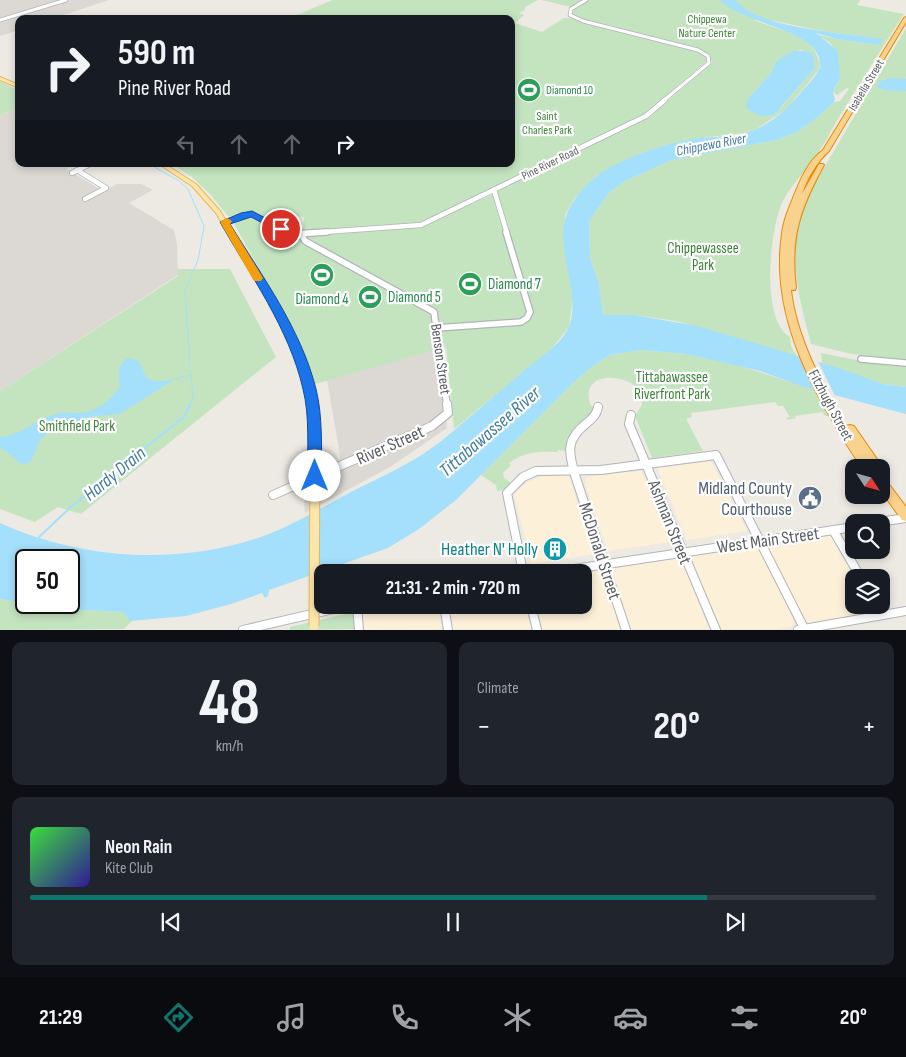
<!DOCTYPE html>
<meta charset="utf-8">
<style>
:root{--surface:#171b24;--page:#20242c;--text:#f1f3f6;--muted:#9ea1a6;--line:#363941;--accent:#0f766e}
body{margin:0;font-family:"Sofia Sans Condensed",sans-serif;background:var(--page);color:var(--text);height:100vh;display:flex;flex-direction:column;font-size:19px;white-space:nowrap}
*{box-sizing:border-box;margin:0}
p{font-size:16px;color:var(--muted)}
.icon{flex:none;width:28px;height:28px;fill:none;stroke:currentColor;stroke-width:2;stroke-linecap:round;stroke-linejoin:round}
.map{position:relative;height:630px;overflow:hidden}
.sheet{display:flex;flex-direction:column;gap:12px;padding:12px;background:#0d0f14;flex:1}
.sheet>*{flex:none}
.hud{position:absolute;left:15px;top:15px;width:500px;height:152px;border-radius:10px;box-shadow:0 2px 8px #0003;background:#171b24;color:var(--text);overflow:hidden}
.needle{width:32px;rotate:126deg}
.fabs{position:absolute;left:845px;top:459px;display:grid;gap:10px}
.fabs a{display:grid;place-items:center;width:45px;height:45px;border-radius:10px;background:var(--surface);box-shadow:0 2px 8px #0003;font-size:25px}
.speed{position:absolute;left:15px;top:549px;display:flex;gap:10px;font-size:25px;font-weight:700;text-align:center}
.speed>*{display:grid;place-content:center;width:65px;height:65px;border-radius:50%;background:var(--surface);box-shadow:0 2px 8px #0003;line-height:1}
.speed .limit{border:2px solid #111;border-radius:8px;background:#fff;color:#111}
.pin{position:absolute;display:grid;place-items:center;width:42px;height:42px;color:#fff;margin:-21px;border:2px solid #fff;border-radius:50%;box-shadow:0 1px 5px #0007}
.me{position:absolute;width:55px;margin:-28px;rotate:0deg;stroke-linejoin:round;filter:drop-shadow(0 0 4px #0008)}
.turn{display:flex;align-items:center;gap:18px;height:105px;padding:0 20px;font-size:22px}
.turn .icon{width:65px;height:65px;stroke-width:2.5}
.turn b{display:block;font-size:35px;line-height:42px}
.lanes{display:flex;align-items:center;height:48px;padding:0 20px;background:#0003;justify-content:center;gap:25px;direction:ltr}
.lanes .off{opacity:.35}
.big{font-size:38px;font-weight:700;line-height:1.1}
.sheet .card{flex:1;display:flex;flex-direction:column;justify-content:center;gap:8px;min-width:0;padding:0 18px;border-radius:10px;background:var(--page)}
.sheet .dial{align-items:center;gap:0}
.dial b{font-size:65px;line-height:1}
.song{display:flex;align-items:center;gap:15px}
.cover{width:60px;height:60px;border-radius:8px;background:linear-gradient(135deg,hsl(120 70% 55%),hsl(250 70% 35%))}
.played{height:5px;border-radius:2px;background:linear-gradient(90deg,var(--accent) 80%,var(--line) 80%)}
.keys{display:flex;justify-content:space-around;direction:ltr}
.heat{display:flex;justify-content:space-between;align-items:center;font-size:28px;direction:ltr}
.sheet .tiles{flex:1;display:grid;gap:12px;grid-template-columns:1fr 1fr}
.card:last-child{grid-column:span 2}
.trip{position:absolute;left:314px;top:564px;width:278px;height:50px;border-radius:10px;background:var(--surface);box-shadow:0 2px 8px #0003;font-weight:700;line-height:50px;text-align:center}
.tab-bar{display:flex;height:80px;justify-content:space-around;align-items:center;background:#090b0e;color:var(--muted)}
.tab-bar .icon{width:35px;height:35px}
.tab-bar .on{color:var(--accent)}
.tab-bar b{font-size:22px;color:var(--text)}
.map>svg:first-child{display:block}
</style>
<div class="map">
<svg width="906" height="630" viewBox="0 0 906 630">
<rect width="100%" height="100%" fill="#edeae3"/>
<g fill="#fcf0d9">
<path d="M711 461 747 531 687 540 657 468Z"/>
<path d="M641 471 671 542 608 551 585 484 586 478 590 476Z"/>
<path d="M542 476H569L593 554 531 564 514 494 526 483Z"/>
<path d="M824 534 832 535 857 577 854 578V605H876L877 609 876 612 812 624 804 621 767 545 773 542 780 545 821 539Z"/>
<path d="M750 546H755L762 554 794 621 792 627 777 629H719V624L694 568 691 566 690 557Z"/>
<path d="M674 558H678L685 566 708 627 711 629H631L615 580 612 578V569Z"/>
<path d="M598 570 604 574 606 579 605 582 620 629H542L536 605H582V572H578Z"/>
<path d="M367 605H385L386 608 403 605H441L439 608 442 629 361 630V612Z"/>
<path d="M448 605H525L531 629H453Z"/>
</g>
<g fill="#dcd9d5">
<path d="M0 0H109L52 19H19V30L0 36Z"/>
<path d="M12 110 19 114V164H77L66 169 103 191 117 184H141L153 190 129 203 174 230 177 244 178 275 0 391V115Z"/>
<path d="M437 349 447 428 390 467 305 513 302 474 341 461 327 380Z"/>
</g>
<g fill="#c4e4c0" fill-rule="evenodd">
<path d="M332 0H538L525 7V10L519 13 524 15 515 23 542 32 564 18H571L697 51 705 55 708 60 641 117 444 212 417 223 292 232 293 230H303L304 217 296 216 279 225C270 221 259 211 248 212 241 213 235 217 228 216L210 194 192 177 172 164H511V19H288Z"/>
<path d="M542 0H860L857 5 904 14C882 47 862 81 841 114 831 130 823 148 811 163 801 176 789 188 782 203 770 230 760 320 790 337L791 346 797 356 676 321 634 315H603L599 284 590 257 589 221 609 193 625 181 672 160 777 140 797 132 813 121 834 102 840 101 849 89 847 88 837 95 833 92C839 83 840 77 839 66 837 47 833 43 815 34L837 39 878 45 883 39 826 32 775 21 753 20 788 32 808 42 815 51 820 63 818 71 786 109 755 130 745 133 709 137 664 146 630 159 596 176 574 199 565 215 569 276 573 298 569 327 549 352 454 429 446 347 315 384 297 335 234 224C238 219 246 215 253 217L289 236 419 227 496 193 498 190 650 116 712 63 709 55 700 50 593 23 576 18 571 14 575 8ZM800 50 813 53 815 68 780 109 747 100 771 73 777 60Z"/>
<path d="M906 28V359L851 354 811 344C800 303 789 261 799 219 802 209 807 199 811 190Z"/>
<path d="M0 81 19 91V114L12 110 0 115Z"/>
<path d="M178 269H230L276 357 81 514 58 507 35 522 0 509V391L178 276Z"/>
<path d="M641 350 687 354 734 364 816 390 829 416H825L822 412 795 416 796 418 787 420 786 418 790 417 783 406H778L775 402 691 413 692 417 686 419 703 451 652 458 635 416 642 405 641 397 636 390 639 389C621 371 578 373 591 406L597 408C581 425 565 428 568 455H566L565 451 558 450 557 452C539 451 524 452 509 463L511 465 503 473 504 478 511 483C508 488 503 490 497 491L496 485 481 475 572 384 594 365 610 355Z"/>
<path d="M821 353 862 361 906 365V387L883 384 822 363Z"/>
<path d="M0 599 62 609 123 612 132 621 124 629 0 630Z"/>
<path d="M354 612 355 629 290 630V627Z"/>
</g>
<g fill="#a4dffb" fill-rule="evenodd">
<path d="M720 0H736C752 28 853 34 884 39L878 45 837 39 816 33 838 51 840 78 833 92 835 99 834 102 813 121 797 132 777 140 672 160 625 181 609 193 589 221 590 257 599 284 603 315H634L697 326 839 368 883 384 906 387V414L804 387 760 371 687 354 641 350 610 355 594 365 572 384 456 500 419 529 388 548 269 590 268 596 265 598 262 593 231 604 186 616 130 621 123 612 62 609 0 599V523C84 561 183 566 269 534 297 523 323 507 349 493 374 480 400 469 423 454 445 440 464 421 484 405 498 393 511 382 525 370 540 357 558 347 568 329 574 316 573 301 571 288 562 238 553 216 593 179 613 161 666 143 693 139 711 136 729 138 746 133 770 126 788 108 803 90 808 84 819 74 820 66 823 30 742 24 720 0ZM26 560H69V602H26Z"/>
<path d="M794 51H805L813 53 815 68 776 113C766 119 754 115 746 107L747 100 771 73 777 60Z"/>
<path d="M890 78 906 79V91L884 90 877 87 879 82Z"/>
<path d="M127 358C149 360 138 374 151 380 158 383 168 380 175 379L120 414 93 416 51 431 40 440 31 461 25 465C13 461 12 453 0 448V437C20 436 37 419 56 414 68 411 80 415 91 411 103 407 112 397 120 387 119 375 116 367 127 358Z"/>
</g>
<path fill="#edeae3" d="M802 355 817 359 836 398 819 393Z"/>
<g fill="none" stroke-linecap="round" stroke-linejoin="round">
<g stroke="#a4dffb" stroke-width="1">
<path d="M149 164 179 181 188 189 204 226 198 260 185 291 190 366"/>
<path d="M175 379 190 375"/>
<path d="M190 405 193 398 191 371"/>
</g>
<path stroke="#a4dffb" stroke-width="2" d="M39 537 73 505 184 417 190 404"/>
<g stroke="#b0b4b8" stroke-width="4.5">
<g id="minor-far3">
<path d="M586 0 571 9 570 15 583 21 698 50 708 56 709 63 663 101"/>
<path d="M0 20 66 0"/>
</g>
</g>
<g stroke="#b0b4b8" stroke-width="6">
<g id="minor-far2">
<path d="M77 170 106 188 85 199"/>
<path d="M72 173 90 164"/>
<path d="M494 190 507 233"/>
<path d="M225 222 252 214 292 233"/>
<path d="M309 233 421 225 646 116 665 100"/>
</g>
</g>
<g stroke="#b0b4b8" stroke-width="8">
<g id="minor-far1">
<path d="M289 232 294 234 327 232"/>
<path d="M301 234 305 241 434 312 447 405"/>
<path d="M437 328 521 322 527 318 530 312 506 232"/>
<path d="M861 359 906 363"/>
</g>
</g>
<g stroke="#b0b4b8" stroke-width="10">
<g id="minor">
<path d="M598 407C597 414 593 418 587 423 566 439 568 451 575 475L626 630"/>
<path d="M631 415 629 424 716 630"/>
<path d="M273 495 432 426 448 413 447 404"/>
<path d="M879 522 906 518"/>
<path d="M833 530 861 578"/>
<path d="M523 572 507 493 523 477 536 471 601 470 716 455 804 628"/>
<path d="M554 572 854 527"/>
<path d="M357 605 359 630"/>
<path d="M444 605 448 630"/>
<path d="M531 605 537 630"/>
<path d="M878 605 884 614"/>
<path d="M243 630 351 605"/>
<path d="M798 630 906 611"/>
</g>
</g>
<g stroke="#ecb55d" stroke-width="2">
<g id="major">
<path d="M0 77 19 85V88L0 80Z"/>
<path d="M159 164H165L196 184 220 211 291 328 305 361 314 390 318 415 319 457 318 460 315 461 312 460 311 457 310 415 306 390 297 361 284 328 216 213 192 186Z"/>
</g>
</g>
<g stroke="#e78a09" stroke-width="2">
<g id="highway">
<path d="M906 17V22L829 151C816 163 808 177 802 194L819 164H823L824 165C800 209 790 237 796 288L795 290H791C796 336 823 387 846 426L850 425 854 426 881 465 882 468 881 470V468H862C818 402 772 323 781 242 782 235 782 229 784 223 786 214 790 206 793 198 800 180 808 161 823 150L904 18Z"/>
<path d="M881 477 885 479 906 507V521L902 520 881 491Z"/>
</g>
</g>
<use href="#minor-far3" stroke="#fff" stroke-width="3"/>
<use href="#minor-far2" stroke="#fff" stroke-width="4.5"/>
<use href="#minor-far1" stroke="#fff" stroke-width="5.5"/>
<use href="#minor" stroke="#fff" stroke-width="8"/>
<use href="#major" fill="#fce6a9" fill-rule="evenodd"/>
<use href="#highway" fill="#f9d28e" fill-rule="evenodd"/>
<g stroke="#ecb55d" stroke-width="11" stroke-linecap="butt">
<path id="major-bridge" d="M314 626 315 457"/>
</g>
<use href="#major-bridge" stroke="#fce6a9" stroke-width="9"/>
</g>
<path fill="#1a73e8" stroke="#114b97" d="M252 211 286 229 284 231H278L251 217 230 224C262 276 301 329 316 389 323 417 321 447 322 476L320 481 315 482 310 481 308 476C307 447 310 417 303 389 289 328 250 275 220 222L241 213Z"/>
<path fill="#f59e0b" d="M227 218 232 221 230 224 263 278 261 281H254L220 222Z"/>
<defs>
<g id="stadium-disc" transform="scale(1.25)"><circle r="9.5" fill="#2e9e5b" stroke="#fff"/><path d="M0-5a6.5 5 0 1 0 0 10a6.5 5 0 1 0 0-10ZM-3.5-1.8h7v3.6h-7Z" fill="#fff"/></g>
<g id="civic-disc" transform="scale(1.25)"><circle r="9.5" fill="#5c6f8a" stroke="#fff"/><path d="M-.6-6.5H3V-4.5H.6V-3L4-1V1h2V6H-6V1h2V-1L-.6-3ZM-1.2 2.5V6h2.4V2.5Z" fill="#fff"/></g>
<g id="building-disc" transform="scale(1.25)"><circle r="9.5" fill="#0f9aa8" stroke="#fff"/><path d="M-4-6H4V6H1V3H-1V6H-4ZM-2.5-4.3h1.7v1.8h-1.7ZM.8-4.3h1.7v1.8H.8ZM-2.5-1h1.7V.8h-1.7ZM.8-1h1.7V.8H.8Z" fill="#fff"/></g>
</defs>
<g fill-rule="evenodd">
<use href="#stadium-disc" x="529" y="90"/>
<use href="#stadium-disc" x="322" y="275"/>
<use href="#stadium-disc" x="470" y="284"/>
<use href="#stadium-disc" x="370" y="297"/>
<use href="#civic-disc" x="810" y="498"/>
<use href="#building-disc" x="555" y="549"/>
</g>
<g text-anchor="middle" stroke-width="4.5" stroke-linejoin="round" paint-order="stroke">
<g font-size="12" fill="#3d8439" stroke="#fff">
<text x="707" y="23">Chippewa<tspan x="707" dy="14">Nature Center</tspan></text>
<text x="547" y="120">Saint<tspan x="547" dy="14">Charles Park</tspan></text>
</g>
<g font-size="12" fill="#5b5f63" stroke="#fff">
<text transform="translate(866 85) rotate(-59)" y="4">Isabella Street</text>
<text transform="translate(550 163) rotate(-26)" y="4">Pine River Road</text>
</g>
<g font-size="12" fill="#27864d" stroke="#fff" text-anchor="start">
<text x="546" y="94">Diamond 10</text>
</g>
<g font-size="14" font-style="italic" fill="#407ba4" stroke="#fff">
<text transform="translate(711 144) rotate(-11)" y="5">Chippewa River</text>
</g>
<g font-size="15" fill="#3d8439" stroke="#fff">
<text x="703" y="253">Chippewassee<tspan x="703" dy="17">Park</tspan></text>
<text x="672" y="382">Tittabawassee<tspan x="672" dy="17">Riverfront Park</tspan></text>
<text x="77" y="431">Smithfield Park</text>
</g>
<g font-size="15" fill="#27864d" stroke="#fff" text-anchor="start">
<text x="488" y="289">Diamond 7</text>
<text x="388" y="302">Diamond 5</text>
<text x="322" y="304" text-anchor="middle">Diamond 4</text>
</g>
<g font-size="15" fill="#5b5f63" stroke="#fff">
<text transform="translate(441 359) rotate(82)" y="5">Benson Street</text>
<text transform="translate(831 405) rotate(62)" y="5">Fitzhugh Street</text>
</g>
<g font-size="18" fill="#5b5f63" stroke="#fff">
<text transform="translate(390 445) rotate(-24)" y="6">River Street</text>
<text transform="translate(670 522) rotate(68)" y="6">Ashman Street</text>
<text transform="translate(768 540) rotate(-8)" y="6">West Main Street</text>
<text transform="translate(600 551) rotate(72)" y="6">McDonald Street</text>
</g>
<g font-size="18" fill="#4e5e75" stroke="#fff" text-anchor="end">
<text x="792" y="494">Midland County<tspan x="792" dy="21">Courthouse</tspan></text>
</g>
<g font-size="18" fill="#0d838f" stroke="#fff" text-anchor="end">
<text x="538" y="555">Heather N' Holly</text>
</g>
<g font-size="19" font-style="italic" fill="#407ba4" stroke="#fff">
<text transform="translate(489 431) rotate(-41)" y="7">Tittabawassee River</text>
<text transform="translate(114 473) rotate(-39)" y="7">Hardy Drain</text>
</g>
</g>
</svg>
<div class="fabs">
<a><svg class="needle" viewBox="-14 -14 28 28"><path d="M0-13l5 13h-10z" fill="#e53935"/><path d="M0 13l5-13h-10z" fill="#9ea1a6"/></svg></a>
<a><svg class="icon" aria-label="search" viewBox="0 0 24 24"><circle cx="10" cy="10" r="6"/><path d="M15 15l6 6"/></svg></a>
<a><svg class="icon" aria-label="layers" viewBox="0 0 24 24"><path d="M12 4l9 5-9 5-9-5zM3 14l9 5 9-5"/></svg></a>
</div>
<div class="speed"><div class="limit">50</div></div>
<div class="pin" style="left:281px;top:229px;background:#d93025"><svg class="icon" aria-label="arrive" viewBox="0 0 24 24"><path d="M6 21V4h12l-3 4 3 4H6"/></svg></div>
<svg class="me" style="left:315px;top:476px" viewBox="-20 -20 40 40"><circle r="19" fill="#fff"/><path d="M0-13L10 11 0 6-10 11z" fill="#1a73e8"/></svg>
<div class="trip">21:31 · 2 min · 720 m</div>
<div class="hud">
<div class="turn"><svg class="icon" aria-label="right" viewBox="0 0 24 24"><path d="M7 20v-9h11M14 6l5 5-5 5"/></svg><div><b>590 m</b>Pine River Road</div></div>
<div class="lanes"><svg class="icon off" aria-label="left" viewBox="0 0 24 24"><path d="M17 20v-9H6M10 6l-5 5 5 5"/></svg><svg class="icon off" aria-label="ahead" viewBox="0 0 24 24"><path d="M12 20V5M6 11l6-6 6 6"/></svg><svg class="icon off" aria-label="ahead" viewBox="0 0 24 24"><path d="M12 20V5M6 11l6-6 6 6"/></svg><svg class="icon" aria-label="right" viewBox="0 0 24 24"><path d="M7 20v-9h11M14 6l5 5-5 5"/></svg></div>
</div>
</div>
<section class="sheet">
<div class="tiles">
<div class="card dial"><b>48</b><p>km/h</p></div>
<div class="card"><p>Climate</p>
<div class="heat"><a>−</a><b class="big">20°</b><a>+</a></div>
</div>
<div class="card">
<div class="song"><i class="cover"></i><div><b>Neon Rain</b><p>Kite Club</p></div></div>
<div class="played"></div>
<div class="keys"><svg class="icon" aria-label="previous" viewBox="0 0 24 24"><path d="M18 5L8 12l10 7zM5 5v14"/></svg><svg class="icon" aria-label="pause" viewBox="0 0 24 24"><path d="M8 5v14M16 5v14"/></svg><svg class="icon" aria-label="next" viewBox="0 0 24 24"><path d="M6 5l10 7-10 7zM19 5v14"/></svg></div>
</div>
</div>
</section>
<nav class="tab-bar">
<b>21:29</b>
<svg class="icon on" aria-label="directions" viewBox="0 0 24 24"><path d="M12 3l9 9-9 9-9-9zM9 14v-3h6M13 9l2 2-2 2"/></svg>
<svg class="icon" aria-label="music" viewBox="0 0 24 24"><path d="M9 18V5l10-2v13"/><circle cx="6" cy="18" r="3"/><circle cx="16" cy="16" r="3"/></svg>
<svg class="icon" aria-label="phone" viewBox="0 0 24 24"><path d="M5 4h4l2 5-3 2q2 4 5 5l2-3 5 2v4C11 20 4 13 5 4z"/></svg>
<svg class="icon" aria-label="climate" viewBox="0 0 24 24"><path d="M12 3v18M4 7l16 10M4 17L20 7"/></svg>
<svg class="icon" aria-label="car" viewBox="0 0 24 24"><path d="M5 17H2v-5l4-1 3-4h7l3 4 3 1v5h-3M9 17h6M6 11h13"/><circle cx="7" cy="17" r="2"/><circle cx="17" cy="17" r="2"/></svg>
<svg class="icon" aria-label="filters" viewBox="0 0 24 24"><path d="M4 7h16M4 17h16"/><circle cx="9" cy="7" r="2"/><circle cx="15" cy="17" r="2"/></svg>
<b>20°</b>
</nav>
